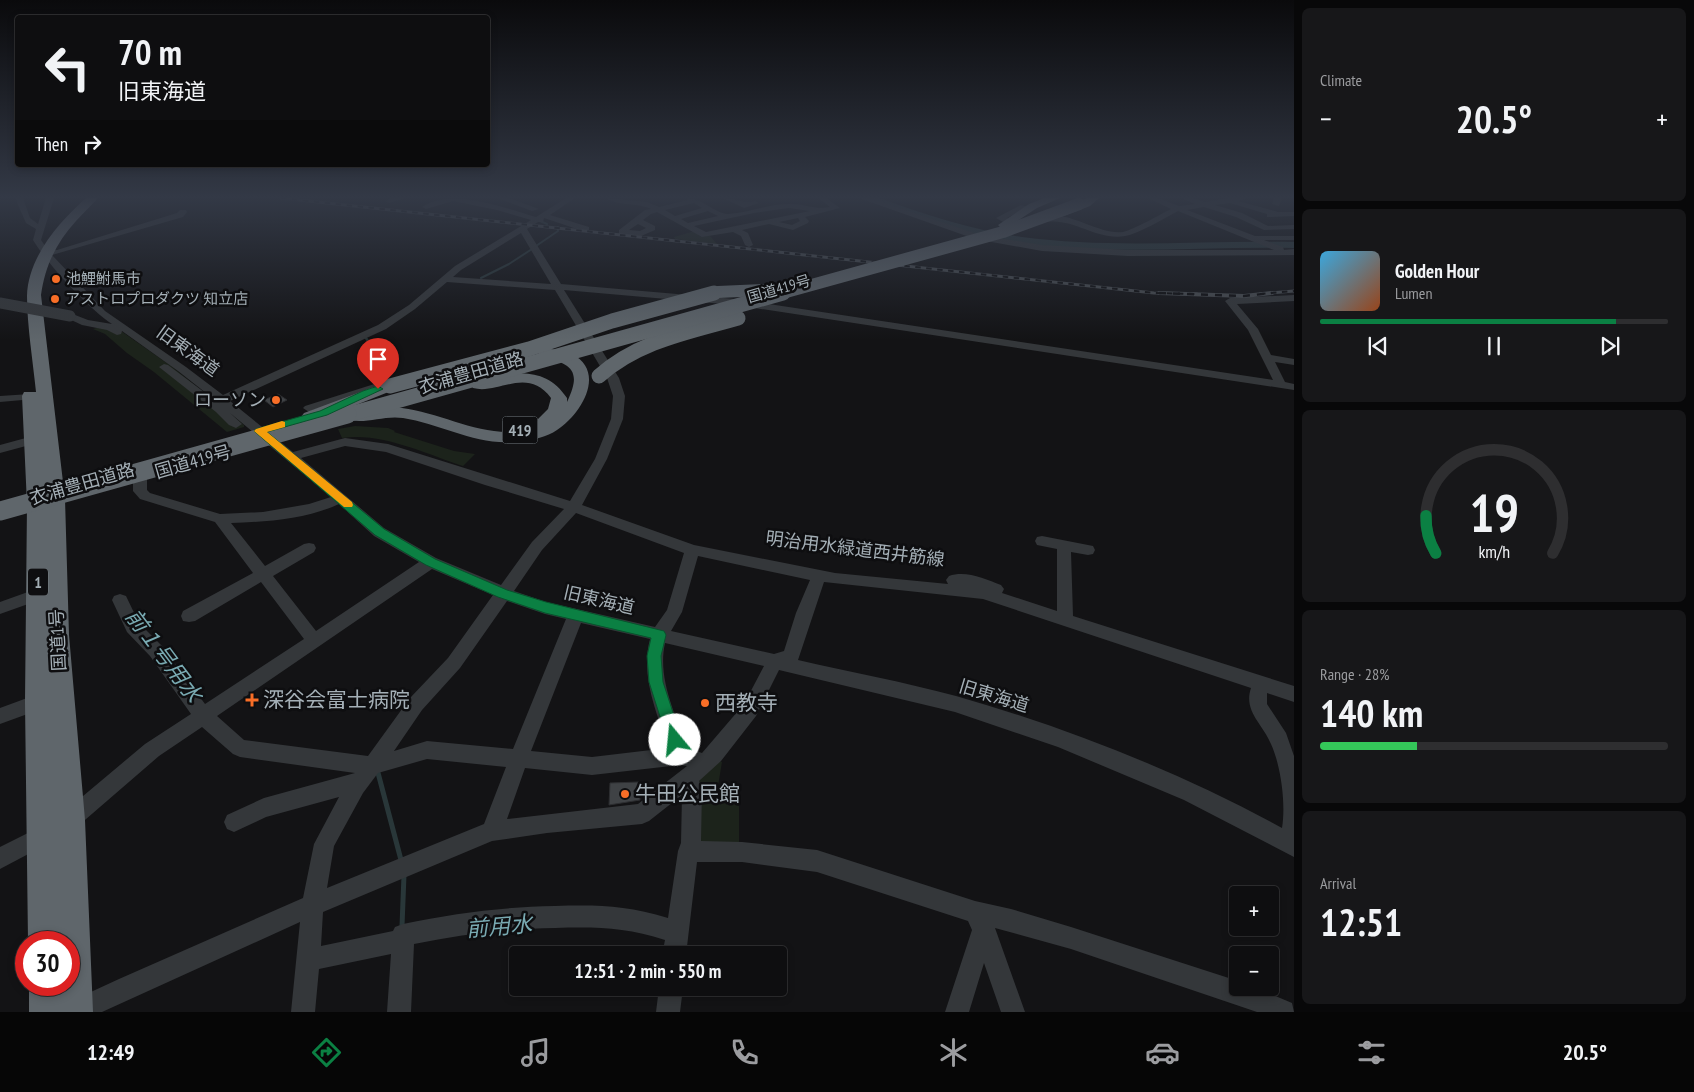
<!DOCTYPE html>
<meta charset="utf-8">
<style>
:root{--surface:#0e0e10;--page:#171719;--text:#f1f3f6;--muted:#9b9c9f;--line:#2e2e30;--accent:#0b8043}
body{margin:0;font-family:"PT Sans Narrow","Noto Sans JP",sans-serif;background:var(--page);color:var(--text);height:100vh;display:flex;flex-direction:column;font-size:19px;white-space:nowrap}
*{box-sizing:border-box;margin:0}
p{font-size:16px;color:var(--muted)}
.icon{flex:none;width:28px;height:28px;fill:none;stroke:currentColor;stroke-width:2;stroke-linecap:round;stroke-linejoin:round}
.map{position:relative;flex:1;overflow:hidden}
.drawer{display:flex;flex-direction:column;gap:8px;padding:8px;background:#080809;width:400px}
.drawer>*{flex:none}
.guide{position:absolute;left:15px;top:15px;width:475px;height:152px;border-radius:5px;box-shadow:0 2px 8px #0003,0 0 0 1px var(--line);background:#0e0e10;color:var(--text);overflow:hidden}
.buttons{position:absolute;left:1229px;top:886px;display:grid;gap:10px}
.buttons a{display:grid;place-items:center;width:50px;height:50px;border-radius:5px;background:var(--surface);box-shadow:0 2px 8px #0003,0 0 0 1px var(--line);font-size:25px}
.speed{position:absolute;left:15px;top:931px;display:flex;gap:10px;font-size:25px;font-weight:700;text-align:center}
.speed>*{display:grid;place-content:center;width:65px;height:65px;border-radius:50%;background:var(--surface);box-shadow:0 2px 8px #0003,0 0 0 1px var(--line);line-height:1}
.speed .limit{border:8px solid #d22;background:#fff;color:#111}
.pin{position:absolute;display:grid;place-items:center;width:42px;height:42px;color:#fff;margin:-51px -21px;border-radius:50% 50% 50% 0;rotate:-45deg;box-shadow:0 0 5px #0007}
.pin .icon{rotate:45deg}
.me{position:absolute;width:55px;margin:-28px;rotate:343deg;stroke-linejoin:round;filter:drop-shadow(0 0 4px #0008)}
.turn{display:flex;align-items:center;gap:18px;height:105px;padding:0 20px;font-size:22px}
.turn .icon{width:65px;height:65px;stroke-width:2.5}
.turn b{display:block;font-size:35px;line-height:42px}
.then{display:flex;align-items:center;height:48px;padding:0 20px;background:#0003;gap:10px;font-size:19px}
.big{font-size:38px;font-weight:800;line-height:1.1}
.drawer .tile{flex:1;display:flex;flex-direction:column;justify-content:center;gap:8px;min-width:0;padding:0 18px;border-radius:8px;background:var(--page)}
.drawer .dial{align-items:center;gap:0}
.dial svg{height:130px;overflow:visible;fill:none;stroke:var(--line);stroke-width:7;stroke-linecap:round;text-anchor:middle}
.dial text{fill:var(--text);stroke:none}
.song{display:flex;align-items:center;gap:15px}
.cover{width:60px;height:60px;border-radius:8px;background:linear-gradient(135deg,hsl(200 70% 55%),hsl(20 70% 35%))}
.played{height:5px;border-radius:2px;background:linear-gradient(90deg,var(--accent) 85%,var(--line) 85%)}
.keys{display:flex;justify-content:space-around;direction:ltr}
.heat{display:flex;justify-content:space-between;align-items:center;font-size:28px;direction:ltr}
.charge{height:8px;border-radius:4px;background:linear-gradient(90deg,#34c759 28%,var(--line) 0)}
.trip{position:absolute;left:509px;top:946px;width:278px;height:50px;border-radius:5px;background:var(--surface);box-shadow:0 2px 8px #0003,0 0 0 1px var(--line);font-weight:800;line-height:50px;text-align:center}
.dock{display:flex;height:80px;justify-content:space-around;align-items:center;background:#060606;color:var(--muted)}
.dock .icon{width:35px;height:35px}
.dock .current{color:var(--accent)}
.dock b{font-size:22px;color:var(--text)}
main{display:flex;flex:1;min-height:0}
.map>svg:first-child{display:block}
</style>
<main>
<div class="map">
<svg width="1294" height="1012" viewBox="0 0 1294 1012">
<rect width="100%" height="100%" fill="#131315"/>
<g fill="#1c231b">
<path d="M695 231 710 236 717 244 675 239 674 237Z"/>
<path d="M111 324 171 366 244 425V427L227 432 154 372 127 353 105 334 93 329Z"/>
<path d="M355 426 388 428 395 431 394 432 454 451 475 454 463 466C426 454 382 432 342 438L338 429Z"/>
<path d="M717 760 722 762 716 798 739 806V848L699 843 698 782Z"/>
</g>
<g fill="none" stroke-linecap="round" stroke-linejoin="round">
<g stroke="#293739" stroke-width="2">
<path d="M540 221 547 224"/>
<path d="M536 246 558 231V227"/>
<path d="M481 278 509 264 532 249"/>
</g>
<path stroke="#293739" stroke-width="2.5" d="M366 338 378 356"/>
<g stroke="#293739" stroke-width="5">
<path d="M377 769 401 860"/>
<path d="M402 926 404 875"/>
</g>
<path fill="#293739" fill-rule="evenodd" d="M871 198H879C926 215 973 230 1022 237 1112 249 1203 240 1294 242V248C1203 246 1112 256 1021 243 970 236 920 219 872 202Z"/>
</g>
<g fill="#3f4245" stroke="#2d2e31">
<path d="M278 394 287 400 273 407 264 400Z"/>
<path d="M639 782 640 800 609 805 610 783Z"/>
</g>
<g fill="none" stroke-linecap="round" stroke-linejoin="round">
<g fill="#34373a" fill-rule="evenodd">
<path d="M15 198H23L30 218 38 224 46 198H54L41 240 48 250H57L177 213 180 210H186L187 212 183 217 52 255 105 311 186 367 223 395 378 325 409 305 455 266 531 220 497 210 453 201 426 209 422 207C451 187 505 208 536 217L566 198H575L550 215 589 227V231H583L544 218 543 222H538L527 229 561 284 735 299 1273 380 1248 330 1225 301 1230 298 1294 295V301L1237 304 1258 329 1271 355 1294 359V365L1275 362 1285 382 1294 384V390L735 305 564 290 619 378 625 396 623 419 607 459 582 505 694 545 835 573 948 584 946 580 949 576C966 570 985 579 1001 585L1004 589 1002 593 1057 611V549L1037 545 1035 541 1037 537 1042 536 1088 545 1093 546 1095 550 1093 554 1088 555 1071 552 1073 616 1294 686V702L1267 693V704L1286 733 1294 756V857L1184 800 1058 747 955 712 779 670 756 716 721 761 699 781 702 788 701 841 742 842 817 850 975 901 1011 909 1071 927 1238 981V988H1256L1292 1003 1294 1012H1257L1071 949 995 928 1025 1012H1001L984 963 969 1012H945L972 930 968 921 817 872 742 862H697L686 955H662L665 940C625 927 596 927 555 928 507 929 461 934 414 944L411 1012H387L391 954 319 969 315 1012H291L300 922 102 1012H64L67 1003 119 979 303 898 314 844 339 797 266 817 234 832 227 829 224 822 227 815 264 798 355 773 240 757 233 754 202 727 159 756 78 826 71 829 64 826 61 819 64 812 145 744 191 714 150 656 127 632 112 600 114 596 120 594 126 596 139 623 162 646 205 704 304 639 261 582 195 621 189 622 183 621 181 616 183 611 253 573 215 522 140 499 133 491V477L135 474H145L147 477V490L150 493 220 514 263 512 309 504 331 497 230 413 242 424 236 428 229 425 216 412 159 367 164 364 168 365 220 404 178 371 122 331 121 334 117 335 107 330 82 325 67 318V314L70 313 88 320 112 324C87 307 49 266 33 240L36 229 26 223ZM521 233 551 284 453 277 461 270ZM447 282 555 290 607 378 613 396 611 419 595 459 570 501 388 444 345 438 293 452 230 401 386 329 415 309ZM345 446 386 452 485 485 564 509 532 542 501 585 436 558 384 528 301 458ZM339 504 374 536 419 562 316 631 273 576 314 552 316 548 314 544 309 543 304 544 265 566 231 523C266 522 307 519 339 504ZM576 513 684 553 667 610 655 627 546 602 514 591 542 550ZM698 556 810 580 796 613 784 651 774 654 671 631 682 612ZM432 569 493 595 448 658 410 698 368 756 244 740 217 716ZM824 582 983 599 1251 688C1243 711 1263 724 1271 744 1281 766 1286 804 1282 828 1180 772 1068 728 956 696 904 682 850 672 798 660ZM507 601 545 614 566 619 513 749 427 741 394 751 422 710 460 668ZM581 623 650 639C640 677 657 712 668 748L592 757 531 751ZM665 643 764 666 744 704 702 753 687 748C676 715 657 679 665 643ZM427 759 506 767 484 824 327 888 334 846 363 793 378 773ZM680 765 687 766 638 804 507 819 525 768 592 775ZM682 795 681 843 678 851 668 918C625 905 598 905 555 906 502 907 455 913 403 924L395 927 393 931 321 946 323 912 492 841 547 833 642 824 649 821Z"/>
<path d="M391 198H405L389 203 385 201Z"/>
<path d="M497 198H509L539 209 532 211Z"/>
<path d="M606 198 647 202 659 207 688 200 686 198C702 198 716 214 728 214 748 213 768 204 788 204 805 203 814 210 830 207L818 198H826L840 208 805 217 809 221 808 223 793 230 769 224 742 230 748 233 753 245 749 247 745 245 741 236 733 232 702 237 657 212 651 214 643 220 655 226V230L641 236 619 234V230L645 210 651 209C637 202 620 207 606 198ZM694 203 702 208 675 216 665 210ZM789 208 810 211 706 232 694 226 754 213ZM708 211 718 216 688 223 681 219ZM798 218 800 221 792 225 779 222ZM638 224 646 228 640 231 629 230Z"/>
<path d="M723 198C735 198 743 204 755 201L759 203 744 208Z"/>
<path d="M859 198H870L980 235 1042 245 1128 250H1274L1178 211C1165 218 1138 234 1125 236 1095 241 1071 215 1042 223L1038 221C1060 203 1097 236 1123 232 1135 229 1159 215 1171 209L1148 198H1158L1179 206 1195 204 1181 198H1193L1205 202 1228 198H1247L1238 201 1278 212H1294V216L1270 217H1267V214L1230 203 1215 205 1242 213 1268 226 1294 225V229L1264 230 1236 217 1204 207 1187 210 1255 236H1294V240H1264L1283 247 1284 250 1294 249V255L1128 256 1042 251 975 239Z"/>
<path d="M1274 198H1282L1279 206 1272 204Z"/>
<path d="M1021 205 1028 207 1007 218 1010 220 1009 222H1003L996 218Z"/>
<path d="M387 380 391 381 393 383 391 385 313 410 309 412 303 408 305 406Z"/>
<path d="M30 394 34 395 36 397 34 399 0 402V396Z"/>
<path d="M33 436 39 440 37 443 0 453V445Z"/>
<path d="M39 588 45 590 47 594 45 598 0 614V602Z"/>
<path d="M38 694 44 696 47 702 44 708 0 724V708Z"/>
<path d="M44 825 51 828 54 835 51 842 0 869V847Z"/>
<path d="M659 988H683L680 1012H656Z"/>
</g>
<g fill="#5f666b" fill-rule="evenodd">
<path d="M86 198H98C91 206 83 213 76 221 56 243 45 266 41 295L65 499 69 635 85 820 93 1012H29V985H69V942H28L25 702 27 504 22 396 24 392H36C33 362 27 325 27 296 28 257 59 222 86 198Z"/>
<path d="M1044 198H1060L1037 208 1008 227H1000L998 225 1029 204Z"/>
<path d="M1087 198H1099L1090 206 1064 216 1060 217 1054 214Z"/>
<path d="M546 348C554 350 565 351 572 354 607 372 581 415 557 430 547 437 533 440 521 441 480 448 442 424 403 418 385 415 366 424 350 420L347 416 350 412 356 411C371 408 387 406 402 408 446 413 493 445 538 426L535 422 548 409 551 398C527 366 498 395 473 388L471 385 473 382C509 373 544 363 567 398V402C583 369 570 364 541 356L538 353 541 350Z"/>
<path d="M390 381 396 383 398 386 396 389 316 421 310 422 304 421 301 417 304 413Z"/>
</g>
<g stroke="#474b4f" stroke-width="3">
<g id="rail-far1">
<path d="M281 198 1154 293 1197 294"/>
<path d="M1260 294 1294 291"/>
</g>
</g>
<g stroke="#474b4f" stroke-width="4">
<path id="rail" d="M1159 293 1244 296 1272 293"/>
</g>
<use href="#rail-far1" stroke="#0e0e10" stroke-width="2" stroke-dasharray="5.5" stroke-linecap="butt"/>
<use href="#rail" stroke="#0e0e10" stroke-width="2.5" stroke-dasharray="7" stroke-linecap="butt"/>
<path stroke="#34373a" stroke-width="11" d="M0 303 70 316"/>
<g stroke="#5f666b" stroke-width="12">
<path d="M709 294 718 292 763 290"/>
<path d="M779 294 1003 232 1079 204"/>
</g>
<g stroke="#5f666b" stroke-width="15">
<path d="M599 376C638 341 689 332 738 318"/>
<path d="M390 386 529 349 612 321 714 293"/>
<path d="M343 416 783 293"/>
</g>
<path stroke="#5f666b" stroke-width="19" d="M0 511 347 414"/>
</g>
<linearGradient id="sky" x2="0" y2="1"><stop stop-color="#0a0a0c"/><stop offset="0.58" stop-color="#333946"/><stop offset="1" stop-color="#333946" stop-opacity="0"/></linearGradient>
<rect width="1294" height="340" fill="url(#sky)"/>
<path fill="#0b8043" stroke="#07532c" d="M378 386 383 389 327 415 267 432 384 529 435 559 507 590 546 602 664 631 666 635 661 656 663 682 682 740 680 745 675 747 669 745 649 682 647 656 651 638 545 613 498 597 426 565 375 535 254 431 256 429 320 411 363 391Z"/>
<path fill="#f59e0b" d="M282 421 285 422V427L267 432 352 502 353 505 352 507H344L254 431 256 429Z"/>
<g fill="#f86e27" stroke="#0e0e10" stroke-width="2">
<circle cx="56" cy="279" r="5"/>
<circle cx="55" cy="299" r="5"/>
<circle cx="276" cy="400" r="5"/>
<path d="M249.5 692.5h5v5h5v5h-5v5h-5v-5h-5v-5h5z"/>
<circle cx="705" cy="703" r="5"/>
<circle cx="625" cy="794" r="5"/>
</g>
<g text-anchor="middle" stroke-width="5" stroke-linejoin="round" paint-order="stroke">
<g font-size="15" fill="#a4afb6" stroke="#0e0e10" text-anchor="start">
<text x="66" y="284">池鯉鮒馬市</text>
<text x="65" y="304">アストロプロダクツ 知立店</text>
</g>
<g font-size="15" fill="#a4afb6" stroke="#0e0e10">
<text transform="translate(779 289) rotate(-16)" y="5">国道419号</text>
</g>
<g fill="#0e0e10" stroke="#777f84" stroke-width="1">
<rect x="502.5" y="416.5" width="35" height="27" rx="4"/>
<rect x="28" y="568.5" width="20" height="27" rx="4"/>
</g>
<g font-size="16" font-weight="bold" fill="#a4afb6">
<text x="520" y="436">419</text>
<text x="38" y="588">1</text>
</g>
<g font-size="18" fill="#a4afb6" stroke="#0e0e10">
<text transform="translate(188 351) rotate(36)" y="6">旧東海道</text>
<text transform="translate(471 373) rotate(-16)" y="6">衣浦豊田道路</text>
<text transform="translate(193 462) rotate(-16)" y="6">国道419号</text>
<text transform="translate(82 484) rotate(-16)" y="6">衣浦豊田道路</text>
<text transform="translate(855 549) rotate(7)" y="6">明治用水緑道西井筋線</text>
<text transform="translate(599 600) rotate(13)" y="6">旧東海道</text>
<text transform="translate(58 640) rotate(-93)" y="6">国道1号</text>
<text transform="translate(994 696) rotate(17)" y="6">旧東海道</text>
</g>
<g font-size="18" fill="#a4afb6" stroke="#0e0e10" text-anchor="end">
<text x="266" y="406">ローソン</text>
</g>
<g font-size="21" fill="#a4afb6" stroke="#0e0e10" text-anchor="start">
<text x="263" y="707">深谷会富士病院</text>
<text x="715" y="710">西教寺</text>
<text x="635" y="801">牛田公民館</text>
</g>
<g font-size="22" font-style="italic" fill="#79aab2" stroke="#0e0e10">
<text transform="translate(164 655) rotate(53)" y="8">前１号用水</text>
<text transform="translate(499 926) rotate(-5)" y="8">前用水</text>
</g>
</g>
</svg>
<div class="buttons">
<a>+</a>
<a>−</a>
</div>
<div class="speed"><div class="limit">30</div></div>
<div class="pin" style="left:378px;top:389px;background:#d93025"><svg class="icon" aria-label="arrive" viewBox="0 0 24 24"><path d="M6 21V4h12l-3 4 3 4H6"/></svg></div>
<svg class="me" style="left:675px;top:740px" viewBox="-20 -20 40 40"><circle r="19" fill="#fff"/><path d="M0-13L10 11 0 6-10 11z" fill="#0b8043"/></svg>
<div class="trip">12:51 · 2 min · 550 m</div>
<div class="guide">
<div class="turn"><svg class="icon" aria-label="left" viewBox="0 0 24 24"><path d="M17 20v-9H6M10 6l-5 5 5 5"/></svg><div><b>70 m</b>旧東海道</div></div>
<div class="then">Then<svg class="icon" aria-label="right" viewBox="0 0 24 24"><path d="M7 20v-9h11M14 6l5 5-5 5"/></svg></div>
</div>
</div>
<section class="drawer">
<div class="tile"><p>Climate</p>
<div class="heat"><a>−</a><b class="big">20.5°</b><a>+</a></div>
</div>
<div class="tile">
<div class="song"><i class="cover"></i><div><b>Golden Hour</b><p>Lumen</p></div></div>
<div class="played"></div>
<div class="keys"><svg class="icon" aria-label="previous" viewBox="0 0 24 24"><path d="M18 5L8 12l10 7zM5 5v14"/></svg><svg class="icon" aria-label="pause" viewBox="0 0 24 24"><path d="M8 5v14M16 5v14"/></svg><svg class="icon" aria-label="next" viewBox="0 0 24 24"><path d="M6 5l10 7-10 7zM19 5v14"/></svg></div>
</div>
<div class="tile dial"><svg viewBox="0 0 100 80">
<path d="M14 69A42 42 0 1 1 86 69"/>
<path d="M14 69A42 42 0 0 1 8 46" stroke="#0b8043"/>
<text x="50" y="56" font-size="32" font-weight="700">19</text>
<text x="50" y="72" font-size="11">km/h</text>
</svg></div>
<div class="tile"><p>Range · 28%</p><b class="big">140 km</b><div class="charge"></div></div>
<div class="tile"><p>Arrival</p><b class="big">12:51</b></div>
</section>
</main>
<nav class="dock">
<b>12:49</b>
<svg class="icon current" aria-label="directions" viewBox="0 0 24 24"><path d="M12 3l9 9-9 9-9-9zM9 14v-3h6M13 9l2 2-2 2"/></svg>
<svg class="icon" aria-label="music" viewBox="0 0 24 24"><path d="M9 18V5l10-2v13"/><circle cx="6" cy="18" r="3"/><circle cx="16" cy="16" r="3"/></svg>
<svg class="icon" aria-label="phone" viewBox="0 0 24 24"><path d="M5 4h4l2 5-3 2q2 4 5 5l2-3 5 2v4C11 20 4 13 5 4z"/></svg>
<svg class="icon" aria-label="climate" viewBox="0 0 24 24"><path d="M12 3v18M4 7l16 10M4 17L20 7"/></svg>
<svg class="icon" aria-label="car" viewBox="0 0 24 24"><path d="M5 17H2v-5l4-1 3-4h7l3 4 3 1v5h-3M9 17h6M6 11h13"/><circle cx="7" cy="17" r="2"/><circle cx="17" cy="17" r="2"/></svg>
<svg class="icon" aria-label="filters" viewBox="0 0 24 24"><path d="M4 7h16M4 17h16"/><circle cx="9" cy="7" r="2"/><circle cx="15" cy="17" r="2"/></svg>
<b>20.5°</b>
</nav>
